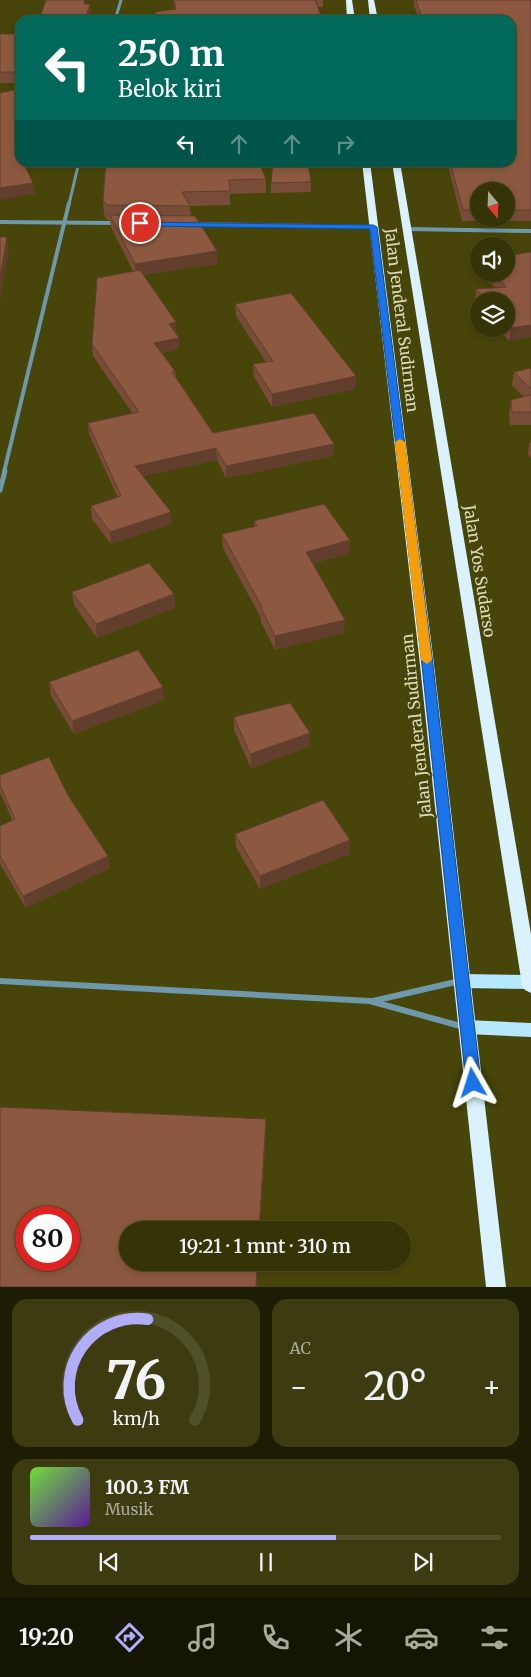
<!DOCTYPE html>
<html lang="id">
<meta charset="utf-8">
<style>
:root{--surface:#353407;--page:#3d3c11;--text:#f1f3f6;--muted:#aaaa9b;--line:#4f4f28;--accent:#b2adf9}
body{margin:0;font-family:Merriweather,serif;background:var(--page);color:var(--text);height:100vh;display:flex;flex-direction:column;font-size:19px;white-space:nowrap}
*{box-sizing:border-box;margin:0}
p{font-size:16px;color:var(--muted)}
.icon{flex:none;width:28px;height:28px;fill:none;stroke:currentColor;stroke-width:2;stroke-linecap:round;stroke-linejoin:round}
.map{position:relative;height:1287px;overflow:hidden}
.panel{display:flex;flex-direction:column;gap:12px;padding:12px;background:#1d1d04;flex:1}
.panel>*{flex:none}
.hud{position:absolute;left:15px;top:15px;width:501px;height:152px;border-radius:15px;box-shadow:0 2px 8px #0003,0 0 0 1px var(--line);background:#00695c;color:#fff;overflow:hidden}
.needle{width:32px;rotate:161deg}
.controls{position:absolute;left:470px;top:182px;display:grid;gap:10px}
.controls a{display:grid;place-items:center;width:45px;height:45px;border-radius:50%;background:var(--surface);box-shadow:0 2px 8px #0003,0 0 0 1px var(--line);font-size:25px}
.speed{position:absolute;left:15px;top:1206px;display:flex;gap:10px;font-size:25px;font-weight:700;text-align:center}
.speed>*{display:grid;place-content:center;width:65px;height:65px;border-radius:50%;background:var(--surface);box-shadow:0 2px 8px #0003,0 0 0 1px var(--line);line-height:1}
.speed .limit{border:8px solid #d22;background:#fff;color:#111}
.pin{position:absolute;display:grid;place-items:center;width:42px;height:42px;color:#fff;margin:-21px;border:2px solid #fff;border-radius:50%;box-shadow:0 1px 5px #0007}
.me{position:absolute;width:55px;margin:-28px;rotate:354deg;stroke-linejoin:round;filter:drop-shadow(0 0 4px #0008)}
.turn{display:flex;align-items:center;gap:18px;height:105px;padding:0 20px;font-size:22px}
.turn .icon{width:65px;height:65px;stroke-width:2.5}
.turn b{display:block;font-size:35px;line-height:42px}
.lanes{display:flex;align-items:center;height:48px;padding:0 20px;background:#0003;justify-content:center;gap:25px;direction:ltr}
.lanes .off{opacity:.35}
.big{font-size:38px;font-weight:600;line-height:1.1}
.panel .widget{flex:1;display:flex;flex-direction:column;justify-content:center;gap:8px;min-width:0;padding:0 18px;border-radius:15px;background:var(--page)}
.panel .dial{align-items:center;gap:0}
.dial svg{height:130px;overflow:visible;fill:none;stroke:var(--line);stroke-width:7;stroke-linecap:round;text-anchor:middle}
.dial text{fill:var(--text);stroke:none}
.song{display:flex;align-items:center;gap:15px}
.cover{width:60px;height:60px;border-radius:8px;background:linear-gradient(135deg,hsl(100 70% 55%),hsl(270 70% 35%))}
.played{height:5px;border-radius:2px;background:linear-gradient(90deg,var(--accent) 65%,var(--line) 65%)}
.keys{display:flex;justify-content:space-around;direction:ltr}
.heat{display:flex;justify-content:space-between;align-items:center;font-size:28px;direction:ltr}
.panel .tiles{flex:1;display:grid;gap:12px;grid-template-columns:1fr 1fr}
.widget:last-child{grid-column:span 2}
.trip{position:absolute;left:119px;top:1221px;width:292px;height:50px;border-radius:25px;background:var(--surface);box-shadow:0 2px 8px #0003,0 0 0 1px var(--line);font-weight:600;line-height:50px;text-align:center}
.menu{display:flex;height:80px;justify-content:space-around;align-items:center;background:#151503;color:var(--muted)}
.menu .icon{width:35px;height:35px}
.menu .on{color:var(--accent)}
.menu b{font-size:22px;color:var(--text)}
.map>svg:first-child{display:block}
</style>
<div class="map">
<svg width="531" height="1287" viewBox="0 0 531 1287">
<rect width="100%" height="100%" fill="#474509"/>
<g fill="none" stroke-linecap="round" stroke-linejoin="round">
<g stroke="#6f98ab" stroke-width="3">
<path d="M115 20 121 0"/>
<path d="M69 204 79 162"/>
</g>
<g stroke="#6f98ab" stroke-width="4">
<path d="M0 222 115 223"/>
<path d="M194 224 373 227"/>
<path d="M407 229 531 231"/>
<path d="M4 472 69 203"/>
</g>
<path stroke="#6f98ab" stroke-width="5" d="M0 490 5 471"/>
<g stroke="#6f98ab" stroke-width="6">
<path d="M0 981 370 1001 464 1027"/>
<path d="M373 1001 460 981"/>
</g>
<g fill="#b6e8fe" fill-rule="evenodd">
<path d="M462 974 531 975V989L462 988 456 986 454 981 456 976Z"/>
<path d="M467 1020 531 1023V1037L467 1034 461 1032 459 1027 461 1022Z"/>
</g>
<g fill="#daf2fe" fill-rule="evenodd">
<path d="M346 0H352L355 20H347Z"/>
<path d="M368 0H374L378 20H370Z"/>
<path d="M362 162H370L433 656 506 1287H486L419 656Z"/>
<path d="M392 162H400L531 934V993L525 990 522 985Z"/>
</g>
</g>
<g fill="#784d37" fill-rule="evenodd">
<path d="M173 0H323V7H318L319 20H155V12L175 10Z"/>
<path d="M414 0H531V221H462L447 162H511V20H419L414 5ZM479 191H506V219H479Z"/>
<rect x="0" y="34" width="20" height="49"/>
<path d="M106 162 266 179V193L230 194V205L190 206 191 216 217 264 143 275 176 322V334L179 349 162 353 175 371 176 377 213 433 334 444 333 456 226 478 217 460 143 476 172 524 111 544 92 519 91 506 118 498 89 434 88 423 133 414 93 356 92 344 133 271 111 227 110 220H107L104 215 103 200Z"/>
<path d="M311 182V192L271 193V183Z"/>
<path d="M531 252 509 341 499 329H506V301H479V305L475 301 476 289 495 288 484 274H506Z"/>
<path d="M235 304 356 376 355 389 272 407 254 377 253 364 266 362 236 316Z"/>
<path d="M531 368V425H510L509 413 511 400 524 397 512 385 514 372Z"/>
<path d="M531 442V459L528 454 529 443Z"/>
<path d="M254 521 349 554 313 563 344 633 275 650 261 622V618L223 548 222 534 254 527Z"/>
<path d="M72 592 174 594 175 608 97 638 74 605Z"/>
<path d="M49 682 164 700 74 734 51 696Z"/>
<path d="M234 717 309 747 251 768 234 730Z"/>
<path d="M0 775 69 797 108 856 110 868 26 908 0 864V826L12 820 0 792Z"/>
<path d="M235 834 349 854 260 889 236 847Z"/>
</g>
<g fill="#623e2d">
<path d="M90 4 91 14 89 20H85Z"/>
<path d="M18 89 19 100 16 114 15 103Z"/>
<path d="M20 149V161L17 150Z"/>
<path d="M33 183 35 194 0 200V188Z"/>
<path d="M7 237 9 250 0 302V278Z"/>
<path d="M217 251V264L136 276 135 264Z"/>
<path d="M176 322V334L170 335 169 324Z"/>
<path d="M531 325V337L509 341 511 328Z"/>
<path d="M179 338V349L155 354 154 343Z"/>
<path d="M356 376 355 389 272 407V394Z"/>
<path d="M334 444 333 456 226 478V466Z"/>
<path d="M216 448 217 460 136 478 135 466Z"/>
<path d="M171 512 172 524 111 544 110 532Z"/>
<path d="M350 540 349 554 306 565V552Z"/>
<path d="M174 594 175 608 97 638 96 624Z"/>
<path d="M345 620 344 633 275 650V636Z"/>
<path d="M163 687 164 700 74 734 72 721Z"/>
<path d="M310 733 309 747 251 768 250 754Z"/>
<path d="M350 840 349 854 260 889V876Z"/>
<path d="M108 856 110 868 26 908 23 896Z"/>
<path d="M266 1119V1137L260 1230H259Z"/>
<path d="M257 1262H258L257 1287H256Z"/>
</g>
<g fill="#8c5940" stroke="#623e2d" fill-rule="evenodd">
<path d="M46 0H85L84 4H90L85 20H39Z"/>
<path d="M174 0H315L320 13 319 20H160L155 12 176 9Z"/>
<path d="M416 0H531V210H506V191H479V210H463L450 162H511V20H423Z"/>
<rect x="0" y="34" width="20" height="38"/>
<path d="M18 89 15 103 20 102V149L17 150 20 156V162H23L33 183 0 188V93Z"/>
<path d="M106 162H259L266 179 229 180 230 191 182 192 190 206 106 205 103 200Z"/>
<path d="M273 162H308L311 182 271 183Z"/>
<path d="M110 215 195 216 217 251 135 264Z"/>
<path d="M0 237H7L0 278Z"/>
<path d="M531 252V325L511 328 506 323V301H487L476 289 506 287 495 274H506V256Z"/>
<path d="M140 270 176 322 169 324 179 338 154 343 175 371 172 372 213 433 314 413 334 444 226 466 216 448 135 466 171 512 110 532 91 506 121 496 88 423 139 412 92 344 97 278Z"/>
<path d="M291 293 356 376 272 394 253 364 273 361 235 304Z"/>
<path d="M531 368V389L514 372Z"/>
<path d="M531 395V412H512L511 400Z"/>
<path d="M324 504 350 540 306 552 345 620 275 636 261 608 262 607 222 534 257 526 254 521Z"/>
<path d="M149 563 174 594 96 624 72 592Z"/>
<path d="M138 650 163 687 72 721 49 682Z"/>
<path d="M290 703 310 733 250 754 234 717Z"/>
<path d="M49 757 69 797 108 856 23 896 0 856V826L15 819 0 785V775Z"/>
<path d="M323 800 350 840 260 876 235 834Z"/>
<path d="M0 1107 266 1119 259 1230H128V1262H257L256 1287H0ZM26 1218H69V1260H26Z"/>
</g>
<path fill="#1a73e8" stroke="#114b97" d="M137 222 373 225 377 227 432 656 481 1083 479 1088 473 1090 468 1088 466 1083 421 656 370 229 140 226 136 223Z"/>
<path fill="#f59e0b" d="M400 439 405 442 432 660 427 664 421 660 395 442Z"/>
<g text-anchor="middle" stroke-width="5" stroke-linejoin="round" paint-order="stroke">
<g font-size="16" fill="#dcdcbf" stroke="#474509">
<text transform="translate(402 320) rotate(83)" y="6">Jalan Jenderal Sudirman</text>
<text transform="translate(480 571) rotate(81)" y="6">Jalan Yos Sudarso</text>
<text transform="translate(416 726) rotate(-96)" y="6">Jalan Jenderal Sudirman</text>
</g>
</g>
</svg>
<div class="controls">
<a><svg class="needle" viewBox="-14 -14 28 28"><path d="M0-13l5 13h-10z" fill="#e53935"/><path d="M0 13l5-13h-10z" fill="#aaaa9b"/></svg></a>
<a><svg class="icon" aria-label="sound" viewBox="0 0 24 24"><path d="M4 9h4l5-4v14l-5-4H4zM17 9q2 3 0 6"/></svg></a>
<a><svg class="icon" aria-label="layers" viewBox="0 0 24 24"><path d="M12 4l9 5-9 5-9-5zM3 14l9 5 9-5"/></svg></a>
</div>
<div class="speed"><div class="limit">80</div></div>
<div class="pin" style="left:140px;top:223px;background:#d93025"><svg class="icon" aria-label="arrive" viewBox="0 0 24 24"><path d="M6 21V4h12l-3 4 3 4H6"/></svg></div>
<svg class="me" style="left:473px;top:1083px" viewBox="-20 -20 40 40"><path d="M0-17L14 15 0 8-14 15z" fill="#1a73e8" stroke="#fff" stroke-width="4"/></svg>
<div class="trip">19:21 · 1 mnt · 310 m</div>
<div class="hud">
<div class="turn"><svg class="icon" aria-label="left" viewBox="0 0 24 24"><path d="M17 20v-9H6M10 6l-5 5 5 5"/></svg><div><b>250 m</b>Belok kiri</div></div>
<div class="lanes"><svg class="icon" aria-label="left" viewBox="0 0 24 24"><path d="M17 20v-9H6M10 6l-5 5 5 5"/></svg><svg class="icon off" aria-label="ahead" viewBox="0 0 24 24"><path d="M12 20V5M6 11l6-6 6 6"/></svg><svg class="icon off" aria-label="ahead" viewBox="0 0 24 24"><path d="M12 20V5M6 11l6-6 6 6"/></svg><svg class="icon off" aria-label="right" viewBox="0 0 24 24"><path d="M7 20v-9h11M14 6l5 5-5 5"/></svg></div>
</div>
</div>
<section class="panel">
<div class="tiles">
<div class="widget dial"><svg viewBox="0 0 100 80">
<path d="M14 69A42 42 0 1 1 86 69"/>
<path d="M14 69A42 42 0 0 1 57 7" stroke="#b2adf9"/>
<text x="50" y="56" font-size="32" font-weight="700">76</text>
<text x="50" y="72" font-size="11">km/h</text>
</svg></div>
<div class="widget"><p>AC</p>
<div class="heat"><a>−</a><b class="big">20°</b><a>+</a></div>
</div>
<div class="widget">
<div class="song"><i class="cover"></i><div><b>100.3 FM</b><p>Musik</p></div></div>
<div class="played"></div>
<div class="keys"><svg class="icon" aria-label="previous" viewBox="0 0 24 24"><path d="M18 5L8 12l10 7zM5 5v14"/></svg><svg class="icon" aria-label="pause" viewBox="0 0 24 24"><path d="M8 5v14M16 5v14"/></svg><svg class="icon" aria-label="next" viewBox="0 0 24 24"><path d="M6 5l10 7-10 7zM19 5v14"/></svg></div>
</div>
</div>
</section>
<nav class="menu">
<b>19:20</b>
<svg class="icon on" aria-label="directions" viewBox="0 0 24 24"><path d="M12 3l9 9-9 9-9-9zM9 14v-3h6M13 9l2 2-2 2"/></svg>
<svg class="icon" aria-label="music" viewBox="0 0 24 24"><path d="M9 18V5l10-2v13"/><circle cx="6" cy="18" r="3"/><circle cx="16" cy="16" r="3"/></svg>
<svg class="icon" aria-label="phone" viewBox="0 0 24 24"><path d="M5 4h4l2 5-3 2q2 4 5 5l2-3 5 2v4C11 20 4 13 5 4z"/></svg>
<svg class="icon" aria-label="climate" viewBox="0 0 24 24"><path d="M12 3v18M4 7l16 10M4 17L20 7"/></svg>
<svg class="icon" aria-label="car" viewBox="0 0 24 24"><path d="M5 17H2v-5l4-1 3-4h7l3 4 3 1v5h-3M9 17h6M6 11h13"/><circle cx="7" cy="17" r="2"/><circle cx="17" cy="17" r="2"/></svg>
<svg class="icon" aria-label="filters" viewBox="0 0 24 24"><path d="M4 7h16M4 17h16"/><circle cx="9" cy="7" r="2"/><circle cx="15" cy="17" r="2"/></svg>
</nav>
